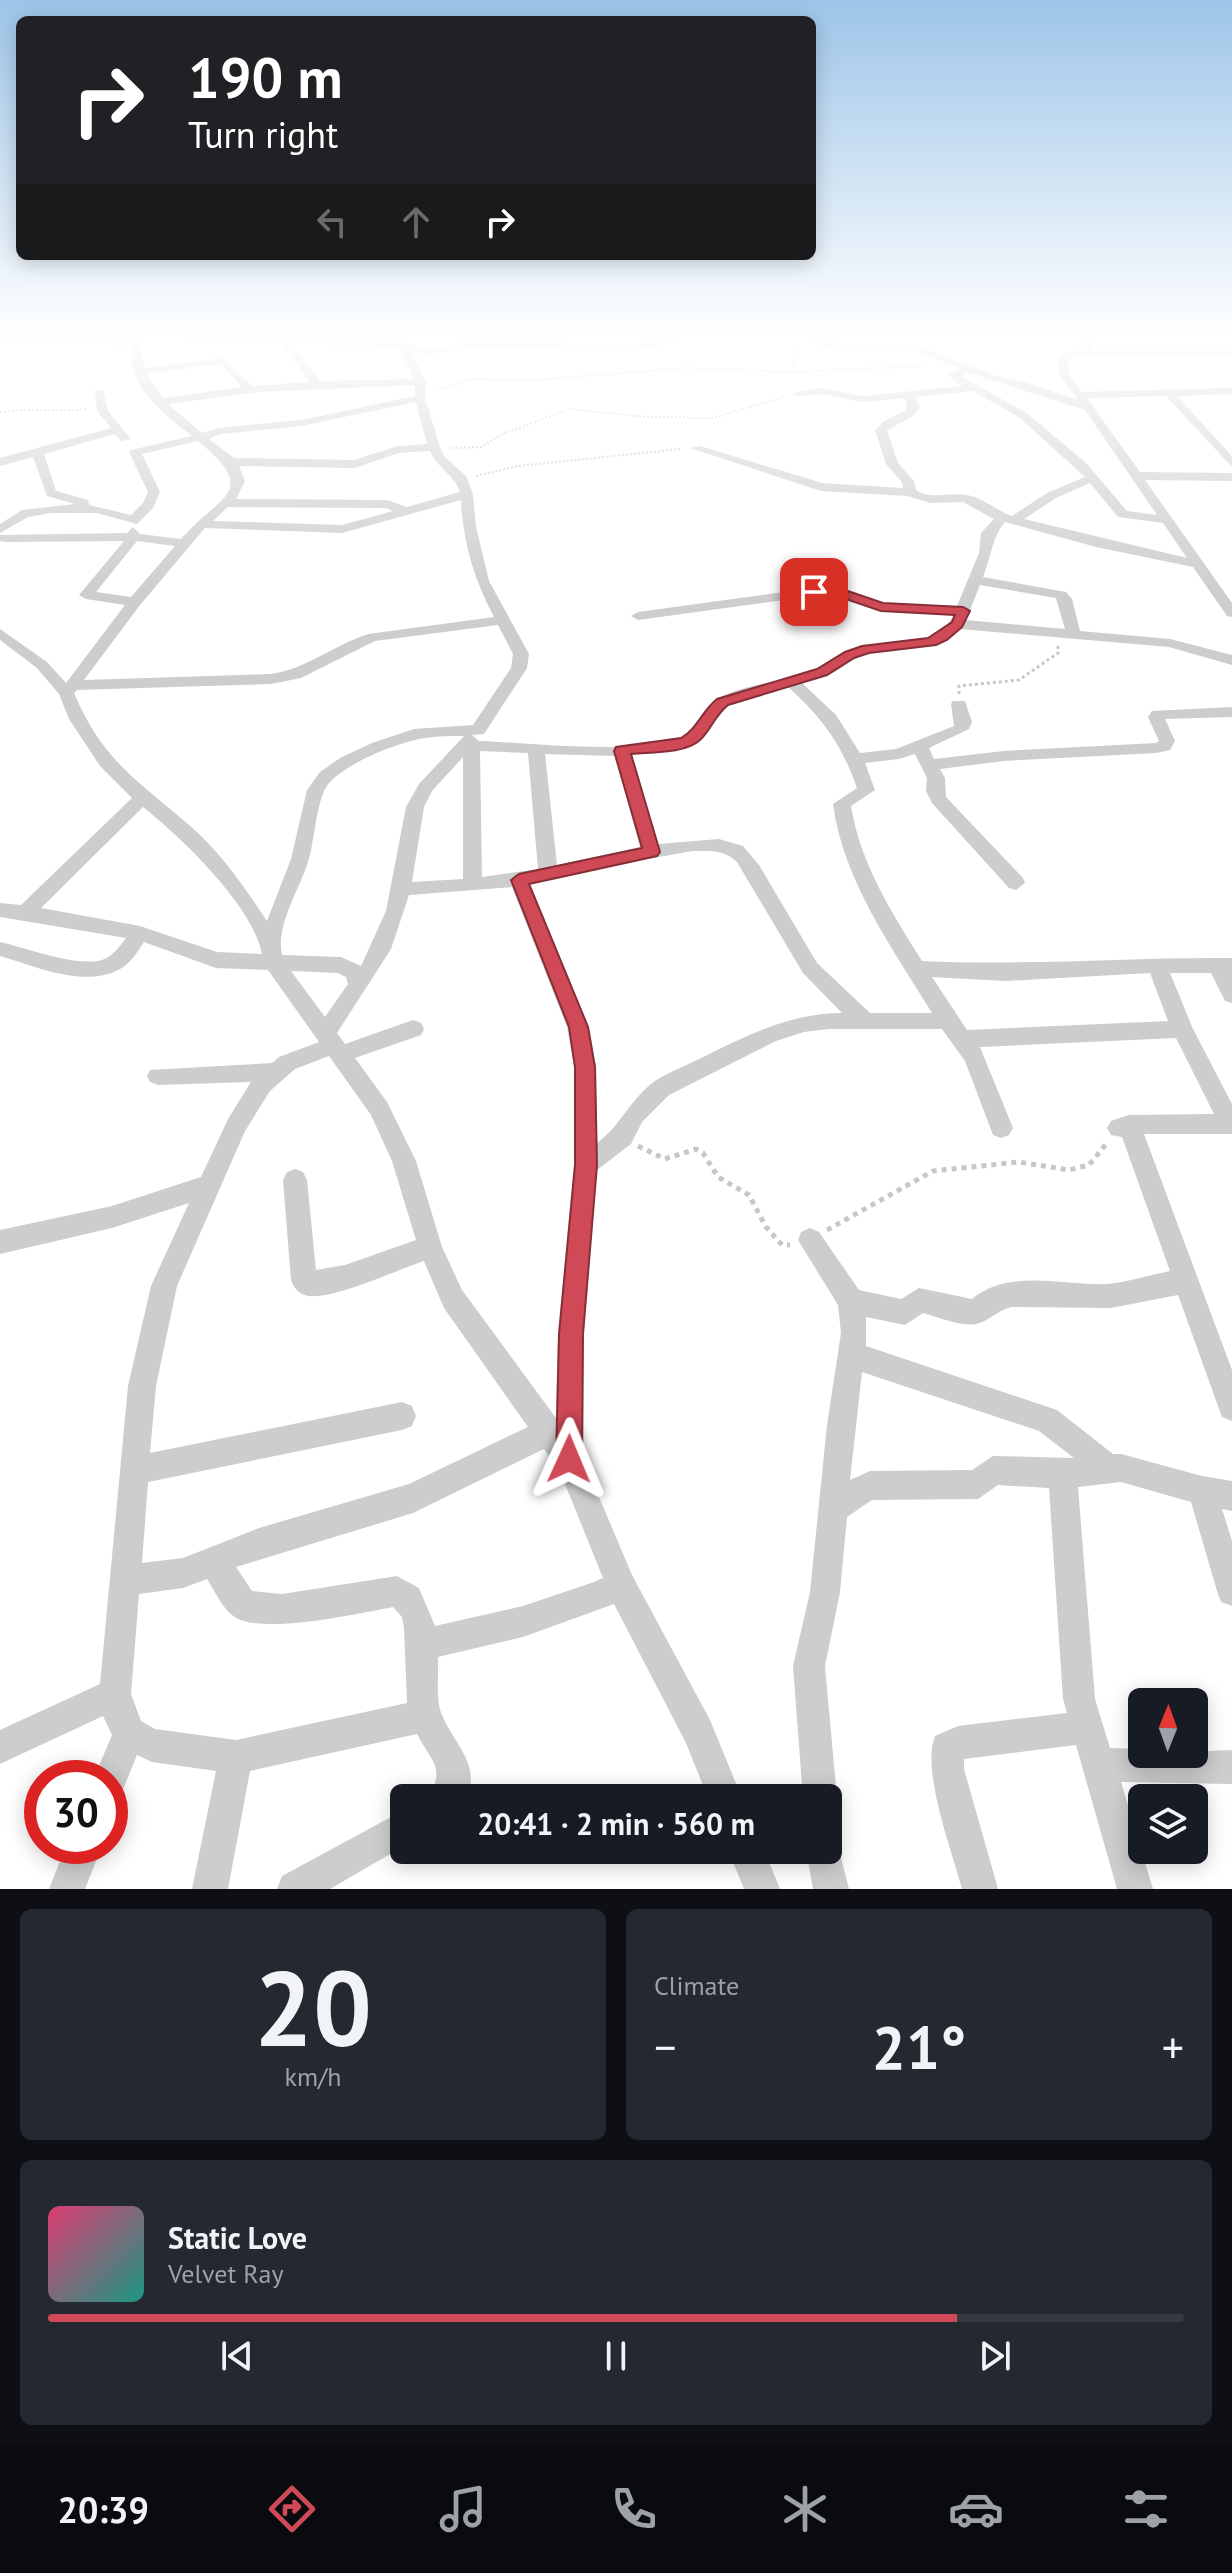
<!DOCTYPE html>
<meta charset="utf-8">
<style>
:root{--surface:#171b24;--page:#242831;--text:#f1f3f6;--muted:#9ea1a6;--line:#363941;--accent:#d04956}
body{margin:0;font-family:"PT Sans",sans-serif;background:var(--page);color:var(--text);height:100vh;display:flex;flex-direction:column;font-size:30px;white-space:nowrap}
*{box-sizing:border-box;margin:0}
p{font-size:26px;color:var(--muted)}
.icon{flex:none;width:44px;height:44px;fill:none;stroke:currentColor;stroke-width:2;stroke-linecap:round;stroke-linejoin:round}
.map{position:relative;height:1889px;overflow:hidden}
.side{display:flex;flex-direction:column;gap:20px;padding:20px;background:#0d0f14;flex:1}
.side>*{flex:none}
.guide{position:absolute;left:16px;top:16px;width:800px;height:244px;border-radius:12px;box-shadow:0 4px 20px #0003;background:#202124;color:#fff;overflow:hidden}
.needle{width:52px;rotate:1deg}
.fabs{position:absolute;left:1128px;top:1688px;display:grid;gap:16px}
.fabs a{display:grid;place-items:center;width:80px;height:80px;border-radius:12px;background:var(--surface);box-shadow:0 4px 20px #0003;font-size:40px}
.speed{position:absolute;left:24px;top:1760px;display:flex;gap:16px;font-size:40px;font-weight:700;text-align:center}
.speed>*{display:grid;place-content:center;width:104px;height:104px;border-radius:50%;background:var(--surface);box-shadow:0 4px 20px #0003;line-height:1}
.speed .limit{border:12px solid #d22;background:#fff;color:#111}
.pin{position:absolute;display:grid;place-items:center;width:68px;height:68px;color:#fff;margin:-34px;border-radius:16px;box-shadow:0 4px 12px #0006}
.me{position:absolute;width:88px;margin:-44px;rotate:1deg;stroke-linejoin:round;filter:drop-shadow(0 0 6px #0008)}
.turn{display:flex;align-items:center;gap:28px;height:168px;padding:0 40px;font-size:36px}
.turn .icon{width:104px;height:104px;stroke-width:2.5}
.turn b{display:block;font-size:56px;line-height:68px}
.lanes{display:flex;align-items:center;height:76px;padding:0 40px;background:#0003;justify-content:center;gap:40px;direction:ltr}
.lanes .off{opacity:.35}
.big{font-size:60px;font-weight:800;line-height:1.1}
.side .card{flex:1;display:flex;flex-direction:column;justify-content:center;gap:12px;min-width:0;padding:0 28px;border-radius:12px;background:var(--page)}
.side .dial{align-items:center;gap:0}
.dial b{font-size:104px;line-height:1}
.song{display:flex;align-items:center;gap:24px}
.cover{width:96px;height:96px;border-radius:12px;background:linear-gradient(135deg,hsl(340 70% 55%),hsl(170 70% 35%))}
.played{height:8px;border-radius:4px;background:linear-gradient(90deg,var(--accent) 80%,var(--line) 80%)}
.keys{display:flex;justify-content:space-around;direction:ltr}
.heat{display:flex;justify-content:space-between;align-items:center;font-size:44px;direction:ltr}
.side .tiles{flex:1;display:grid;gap:20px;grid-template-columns:1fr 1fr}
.card:last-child{grid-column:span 2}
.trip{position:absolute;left:390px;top:1784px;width:452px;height:80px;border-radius:12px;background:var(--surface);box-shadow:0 4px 20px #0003;font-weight:800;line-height:80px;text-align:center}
.dock{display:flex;height:128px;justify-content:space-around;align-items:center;background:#090b0e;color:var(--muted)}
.dock .icon{width:56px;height:56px}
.dock .current{color:var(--accent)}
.dock b{font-size:36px;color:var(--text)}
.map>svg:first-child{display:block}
</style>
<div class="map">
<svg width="1232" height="1889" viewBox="0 0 1232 1889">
<rect width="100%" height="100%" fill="#fff"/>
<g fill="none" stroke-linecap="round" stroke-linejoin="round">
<g stroke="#c7c7c7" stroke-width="2" stroke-dasharray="2 2" stroke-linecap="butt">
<path d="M793 372 795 332"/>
<path d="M436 390 473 379 535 380 687 368 793 372 924 366"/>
<path d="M0 412C29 408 56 412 86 409"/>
<path d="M452 448 482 447 500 435 570 409 645 417 713 418 783 397"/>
<path d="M476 476 518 466 681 449"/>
</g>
<path stroke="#c7c7c7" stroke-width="3" stroke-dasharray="3 3" stroke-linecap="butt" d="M959 694V686L1019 680 1058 653V645"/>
<g stroke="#c7c7c7" stroke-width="5" stroke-dasharray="5 5" stroke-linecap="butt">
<path d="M638 1146 665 1159 696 1149 703 1153 718 1177 749 1195 766 1227 782 1245H790"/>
<path d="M827 1230 933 1171 1019 1162 1069 1170 1089 1165 1107 1143"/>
</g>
<g fill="#cdcdcd" fill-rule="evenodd">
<path d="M108 332 102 336 140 341 144 368 222 358 252 386 310 382 281 342 180 338 175 335 189 332 403 342 432 348 466 342 635 344C653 342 669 332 687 332L663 346 635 350 466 348 432 354 411 352 426 382 425 398 440 447 444 456 466 476 473 494 476 527 489 581 529 654 527 668 484 734 472 735 479 741C534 743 623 754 674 740 696 734 699 709 717 699 747 682 786 683 817 669 826 664 834 657 843 652 875 636 937 654 953 615L881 611 837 596H814L638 620 631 616 638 612 814 588H839L883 603 957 606 979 553 981 533 994 519 963 502 931 503 907 496 821 491 690 448 700 446 822 483 903 488 902 482 886 464 875 430 884 421 907 410 905 398 863 402 822 394 797 396 792 393 822 388 863 396 963 386 947 375 960 369 915 351 831 349 815 343 811 332H821L823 339 832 343 916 345 994 375 1028 383 1078 400 1060 376 1057 362 1065 352 1081 351 1080 332H1090L1091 351H1232V357H1072L1067 362 1070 376 1082 392 1232 388V394L1177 396 1232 456V467L1166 396 1087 398 1140 472 1232 473V481L1145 480 1232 603V617L1227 616 1193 567 1096 547 1005 522C992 537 991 558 983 577L1066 592 1072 599 1080 631 1170 639 1232 655V665L1169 647 960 629C933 655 899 645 865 655 851 659 840 670 827 676 819 679 810 681 802 683L836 715 860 753 896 749 954 726 951 704 953 701H965L972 722 969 729 929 748 934 759 1004 751 1156 743 1159 741 1148 717 1152 711 1232 707V717L1165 719 1175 741 1170 750 1156 753 1004 761 940 769 945 778 946 797 1023 878 1025 883 1016 890 1009 888 932 803 926 791 927 778 915 754 899 759 865 763 875 790 851 806C860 863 892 913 922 961 1025 966 1128 957 1232 958V1003L1225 1001 1211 973H1170L1193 1029 1232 1104V1134H1144L1232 1370V1421L1222 1417 1178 1295 1111 1308 1012 1307C997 1310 990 1321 976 1324 961 1327 938 1317 923 1313L905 1325 866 1317V1346L1057 1410 1113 1454H1121L1202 1476 1232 1481V1511L1222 1509 1232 1541V1606L1221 1602 1217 1591 1191 1502 1121 1482 1078 1487 1095 1699 1110 1748 1142 1749V1754L1232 1750V1784L1121 1782 1153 1889H1117L1076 1745 964 1759V1769L998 1889H962C952 1851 921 1770 935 1736L958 1726 1067 1713 1063 1699 1049 1488 998 1485 978 1499 872 1500 847 1517 840 1592 825 1666 837 1798 832 1810 828 1812V1798H803L793 1666 810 1592 827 1425 841 1333 838 1305 798 1240 801 1232 810 1228 819 1232 859 1290 901 1299 919 1288 972 1299C1009 1268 1063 1286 1107 1284 1129 1282 1149 1275 1170 1271L1122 1137 1111 1135 1107 1128 1111 1121 1129 1115 1214 1114 1176 1038 980 1047 1013 1128 1009 1135 1001 1138 993 1135 965 1061 942 1029H829L804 1032 776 1041 669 1095 642 1122 631 1144 597 1170 584 1334 583 1459 632 1575 710 1720 742 1798H708L686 1743 614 1604 523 1637 438 1657C439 1675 435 1699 442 1715 454 1744 481 1764 467 1798H430C444 1764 433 1765 417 1734L250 1771 228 1889H192L216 1771 152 1762 137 1755 122 1792 110 1797V1778H94L112 1735 103 1716 0 1764V1730L100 1684 128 1386 151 1286 189 1203 112 1228 0 1254V1230L112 1206 201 1177 228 1119 251 1082 158 1085 150 1082 147 1076 150 1070 272 1063 279 1057 319 1042 268 970 216 968 144 942C137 952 130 965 118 970 83 988 35 966 0 956V942C27 948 75 967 102 960 112 957 120 946 126 938L0 917V903L21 905 132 798 100 766 69 719 59 694 37 668 0 640V629L47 662 66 683 125 605 86 599 79 595 124 541 4 542 0 541V535L127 533 133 527 140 534 181 539C220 494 261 493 198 441L142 454 160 492 153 508 137 524 97 513H51L28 517 0 533V524L22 510 75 504 47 496 33 457 0 466V458L111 428 97 411 95 390H103L108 411 131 439 121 441 115 434 44 454 56 491 88 500 89 505 131 515 143 503 148 492 129 452 131 450 192 436C171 419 143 399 134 372 131 365 132 354 131 346L109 345 90 338 0 345V339ZM291 343 399 348 414 379 320 381ZM220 364 242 387 163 398 146 374ZM966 372 1085 410 1157 515 1127 511 1086 463 1028 414 961 376ZM415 385V396L301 420 218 428 202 433 168 404 258 392ZM973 391 1020 418 1085 477 1047 493 1012 516C996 511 983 497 966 495 949 492 931 500 916 490L914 481 898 463 887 430 910 418 920 408 916 397ZM416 402 427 444 398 446 354 460 234 458 209 439 220 434 301 426ZM430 451C437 468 454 474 460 492L407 507 387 500 236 499 245 481 239 466 355 468 399 453ZM1090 483 1118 517 1163 523 1187 558 1024 519 1056 498ZM461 500C463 543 474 579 494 617L368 634C334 645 306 669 271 674L84 680 140 605 205 528 342 533ZM228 507 386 508 393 511 342 525 213 521ZM137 541 175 546 131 597 96 592ZM980 585 1056 598 1065 629 966 620ZM498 625 513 654 511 668 473 725 414 729 372 743 340 758 320 772 307 790 291 859 267 921C245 888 220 851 189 825 137 780 103 761 74 693L77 690 271 684 301 678 375 641ZM788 687C822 717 842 745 857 788L833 804C843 880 892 948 932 1013H870L817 963 759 865 743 846 719 839 658 844 632 755 672 751 695 744 729 705ZM464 736 419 784 406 807 386 911 361 966 341 957 282 955C276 927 296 895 306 868 315 844 314 815 324 791 334 767 400 741 425 738 439 736 453 736 467 736ZM480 751 528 753 538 869 482 877ZM545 754 615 756 640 847 557 865ZM463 757V879L412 882 424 807 432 791ZM143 807C181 837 253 906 262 954L217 952 140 926 41 908ZM693 851C710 851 724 849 737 862L803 973 842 1013C788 1013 742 1038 695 1061 681 1068 663 1074 651 1084 629 1102 620 1126 597 1143L596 1067 589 1027 530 884 630 862ZM512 887 567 1027 574 1067V1165L558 1334 556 1418 462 1290 442 1247 416 1161 387 1102 355 1058 421 1035 424 1029 421 1023 413 1020 345 1044 337 1033 391 949 409 895ZM291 971 338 973 346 977 348 984 325 1017ZM1150 973 1168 1021 967 1030 932 977 1005 981ZM329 1056 371 1115 392 1161 416 1240 345 1265 316 1270 307 1180 303 1172 295 1169 287 1172 283 1180 291 1280C294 1288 299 1295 309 1296 335 1299 397 1270 424 1261L444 1308 528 1427 409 1484 259 1528 183 1558 142 1563 148 1482 402 1430 412 1426 416 1416 412 1406 402 1402 150 1453 156 1386 177 1286 245 1131 270 1091 295 1069ZM862 1372 1039 1431 1074 1458 993 1456 972 1470 870 1471 850 1480ZM544 1449 559 1469 603 1578 594 1582 523 1606 435 1626 419 1588 397 1576 282 1594 252 1591 236 1567 413 1513ZM207 1579C214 1590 222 1607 232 1615 257 1637 360 1613 393 1607L402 1617 404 1629 407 1703 236 1740 155 1729 141 1721 131 1694 139 1594 183 1588Z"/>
<path d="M404 1810V1846L330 1889H277L282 1876Z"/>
<path d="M828 1834 836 1838 849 1889H813L806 1850H828Z"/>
<path d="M66 1846H102L85 1889H49Z"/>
<path d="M728 1850H764L780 1889H744Z"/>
</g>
</g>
<linearGradient id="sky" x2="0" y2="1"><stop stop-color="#9dc5e8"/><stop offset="0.56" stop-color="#fff"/><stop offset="1" stop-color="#fff" stop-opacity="0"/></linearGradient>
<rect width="1232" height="597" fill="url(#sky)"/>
<path fill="#d04956" stroke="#872f38" stroke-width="2" d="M839 588 883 603 963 607 970 611 962 627 947 640 936 645 869 653 854 658 827 675 728 705C715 715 711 730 700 740 685 754 650 752 631 754L660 852 657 856 529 884 588 1027 595 1067 597 1165 583 1334 582 1459 578 1468 569 1472 560 1468 556 1459 559 1334 575 1165V1067L569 1027 511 880 519 874 642 848 614 751 616 747 681 738C697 729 703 710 717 699L817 669 845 652 862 646 928 638 952 622 955 615 881 611 837 596H814L808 592 814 588Z"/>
</svg>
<div class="fabs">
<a><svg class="needle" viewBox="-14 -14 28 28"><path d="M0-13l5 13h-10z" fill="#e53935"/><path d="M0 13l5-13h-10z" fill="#9ea1a6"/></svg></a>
<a><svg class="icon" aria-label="layers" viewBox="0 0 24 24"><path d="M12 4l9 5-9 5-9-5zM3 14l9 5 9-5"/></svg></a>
</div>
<div class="speed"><div class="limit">30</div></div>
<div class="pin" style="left:814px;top:592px;background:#d93025"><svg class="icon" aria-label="arrive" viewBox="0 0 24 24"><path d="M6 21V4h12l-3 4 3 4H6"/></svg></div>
<svg class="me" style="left:569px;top:1459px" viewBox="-20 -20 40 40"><path d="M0-17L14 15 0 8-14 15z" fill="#d04956" stroke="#fff" stroke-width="4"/></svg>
<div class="trip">20:41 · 2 min · 560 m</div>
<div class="guide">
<div class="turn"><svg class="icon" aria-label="right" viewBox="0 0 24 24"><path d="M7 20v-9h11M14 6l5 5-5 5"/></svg><div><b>190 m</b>Turn right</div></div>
<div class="lanes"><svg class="icon off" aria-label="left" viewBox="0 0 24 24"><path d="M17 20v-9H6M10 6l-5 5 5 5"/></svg><svg class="icon off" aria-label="ahead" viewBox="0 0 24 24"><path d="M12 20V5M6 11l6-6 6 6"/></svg><svg class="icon" aria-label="right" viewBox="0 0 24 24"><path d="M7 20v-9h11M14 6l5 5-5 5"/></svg></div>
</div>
</div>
<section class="side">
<div class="tiles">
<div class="card dial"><b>20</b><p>km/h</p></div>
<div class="card"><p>Climate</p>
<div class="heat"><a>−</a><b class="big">21°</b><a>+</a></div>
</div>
<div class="card">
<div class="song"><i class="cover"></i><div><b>Static Love</b><p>Velvet Ray</p></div></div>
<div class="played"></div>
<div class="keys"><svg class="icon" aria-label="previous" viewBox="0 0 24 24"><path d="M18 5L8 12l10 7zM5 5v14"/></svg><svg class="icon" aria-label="pause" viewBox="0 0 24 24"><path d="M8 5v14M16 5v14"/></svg><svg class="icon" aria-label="next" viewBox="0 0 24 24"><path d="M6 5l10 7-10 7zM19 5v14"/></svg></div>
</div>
</div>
</section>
<nav class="dock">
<b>20:39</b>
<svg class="icon current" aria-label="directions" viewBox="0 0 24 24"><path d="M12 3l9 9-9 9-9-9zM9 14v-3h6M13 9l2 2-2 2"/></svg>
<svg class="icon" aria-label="music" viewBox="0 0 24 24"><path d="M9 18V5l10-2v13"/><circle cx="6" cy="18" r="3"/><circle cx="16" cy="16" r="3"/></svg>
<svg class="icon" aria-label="phone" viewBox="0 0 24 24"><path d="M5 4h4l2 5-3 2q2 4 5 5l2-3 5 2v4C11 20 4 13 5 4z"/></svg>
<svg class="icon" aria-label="climate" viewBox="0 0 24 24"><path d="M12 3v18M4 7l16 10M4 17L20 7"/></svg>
<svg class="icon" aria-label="car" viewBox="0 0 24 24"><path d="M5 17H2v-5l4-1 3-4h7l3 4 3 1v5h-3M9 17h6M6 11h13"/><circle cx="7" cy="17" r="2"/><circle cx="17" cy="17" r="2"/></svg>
<svg class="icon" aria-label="filters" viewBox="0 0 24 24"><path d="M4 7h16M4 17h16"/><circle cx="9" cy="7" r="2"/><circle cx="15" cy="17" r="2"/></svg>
</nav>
